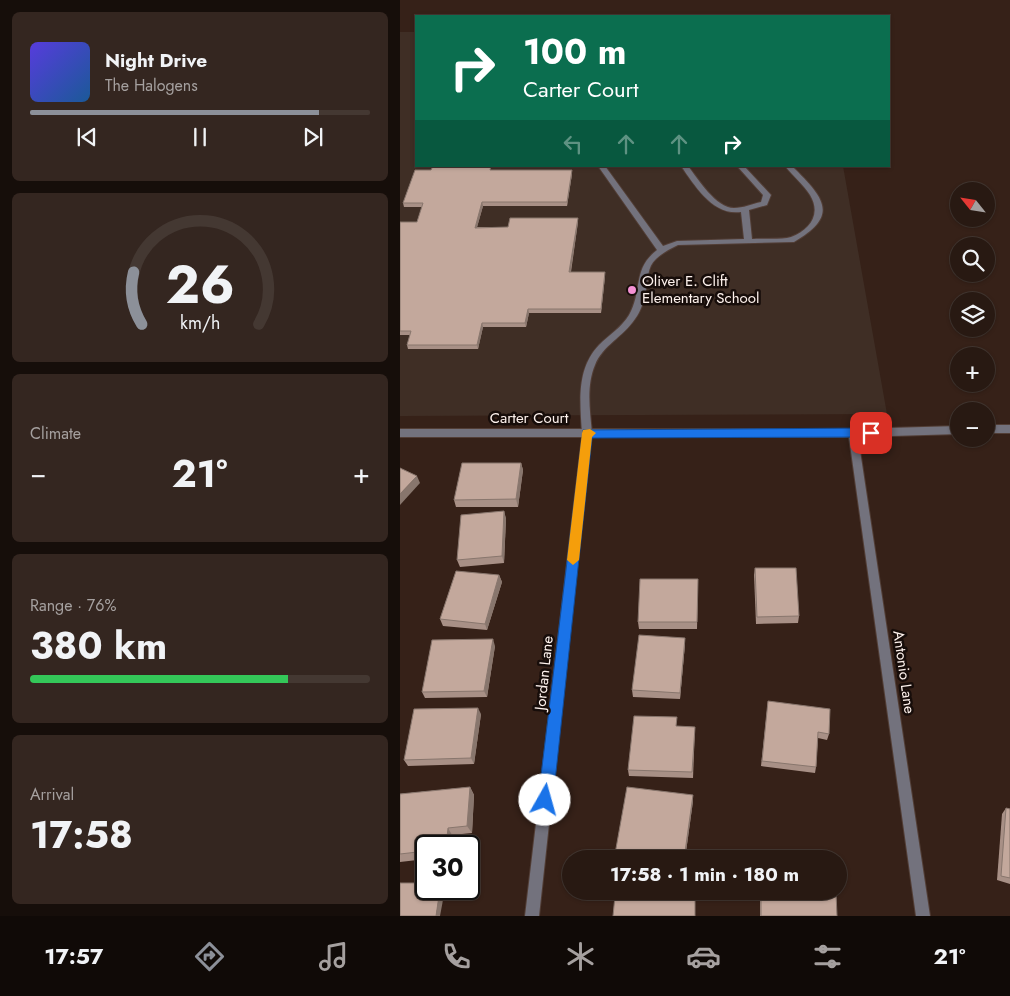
<!DOCTYPE html>
<meta charset="utf-8">
<style>
:root{--surface:#281912;--page:#342620;--text:#f1f3f6;--muted:#a5a09f;--line:#443832;--accent:#8c9099}
body{margin:0;font-family:Jost,sans-serif;background:var(--page);color:var(--text);height:100vh;display:flex;flex-direction:column;font-size:19px;white-space:nowrap}
*{box-sizing:border-box;margin:0}
p{font-size:16px;color:var(--muted)}
.icon{flex:none;width:28px;height:28px;fill:none;stroke:currentColor;stroke-width:2;stroke-linecap:round;stroke-linejoin:round}
.map{position:relative;flex:1;overflow:hidden}
.drawer{display:flex;flex-direction:column;gap:12px;padding:12px;background:#160e0a;width:400px}
.drawer>*{flex:none}
.banner{position:absolute;left:15px;top:15px;width:475px;height:152px;border-radius:0px;box-shadow:0 1px 4px #0004,0 0 0 1px var(--line);background:#0b6e4f;color:#fff;overflow:hidden}
.needle{width:32px;rotate:300deg}
.controls{position:absolute;left:550px;top:182px;display:grid;gap:10px}
.controls a{display:grid;place-items:center;width:45px;height:45px;border-radius:50%;background:var(--surface);box-shadow:0 1px 4px #0004,0 0 0 1px var(--line);font-size:25px}
.speed{position:absolute;left:15px;top:835px;display:flex;gap:10px;font-size:25px;font-weight:700;text-align:center}
.speed>*{display:grid;place-content:center;width:65px;height:65px;border-radius:50%;background:var(--surface);box-shadow:0 1px 4px #0004,0 0 0 1px var(--line);line-height:1}
.speed .limit{border:2px solid #111;border-radius:8px;background:#fff;color:#111}
.pin{position:absolute;display:grid;place-items:center;width:42px;height:42px;color:#fff;margin:-21px;border-radius:10px;box-shadow:0 2px 8px #0006}
.me{position:absolute;width:55px;margin:-28px;rotate:7deg;stroke-linejoin:round;filter:drop-shadow(0 0 4px #0008)}
.turn{display:flex;align-items:center;gap:18px;height:105px;padding:0 25px;font-size:22px}
.turn .icon{width:65px;height:65px;stroke-width:2.5}
.turn b{display:block;font-size:35px;line-height:42px}
.lanes{display:flex;align-items:center;height:48px;padding:0 25px;background:#0003;justify-content:center;gap:25px;direction:ltr}
.lanes .off{opacity:.35}
.big{font-size:38px;font-weight:700;line-height:1.1}
.drawer .card{flex:1;display:flex;flex-direction:column;justify-content:center;gap:8px;min-width:0;padding:0 18px;border-radius:8px;background:var(--page)}
.drawer .dial{align-items:center;gap:0}
.dial svg{height:130px;overflow:visible;fill:none;stroke:var(--line);stroke-width:7;stroke-linecap:round;text-anchor:middle}
.dial text{fill:var(--text);stroke:none}
.song{display:flex;align-items:center;gap:15px}
.cover{width:60px;height:60px;border-radius:8px;background:linear-gradient(135deg,hsl(250 70% 55%),hsl(210 70% 35%))}
.played{height:5px;border-radius:2px;background:linear-gradient(90deg,var(--accent) 85%,var(--line) 85%)}
.keys{display:flex;justify-content:space-around;direction:ltr}
.heat{display:flex;justify-content:space-between;align-items:center;font-size:28px;direction:ltr}
.charge{height:8px;border-radius:4px;background:linear-gradient(90deg,#34c759 76%,var(--line) 0)}
.trip{position:absolute;left:162px;top:850px;width:285px;height:50px;border-radius:25px;background:var(--surface);box-shadow:0 1px 4px #0004,0 0 0 1px var(--line);font-weight:700;line-height:50px;text-align:center}
.dock{display:flex;height:80px;justify-content:space-around;align-items:center;background:#100a07;color:var(--muted)}
.dock .icon{width:35px;height:35px}
.dock .selected{color:var(--accent)}
.dock b{font-size:22px;color:var(--text)}
main{display:flex;flex:1;min-height:0}
.map>svg:first-child{display:block}
</style>
<main>
<section class="drawer">
<div class="card">
<div class="song"><i class="cover"></i><div><b>Night Drive</b><p>The Halogens</p></div></div>
<div class="played"></div>
<div class="keys"><svg class="icon" aria-label="previous" viewBox="0 0 24 24"><path d="M18 5L8 12l10 7zM5 5v14"/></svg><svg class="icon" aria-label="pause" viewBox="0 0 24 24"><path d="M8 5v14M16 5v14"/></svg><svg class="icon" aria-label="next" viewBox="0 0 24 24"><path d="M6 5l10 7-10 7zM19 5v14"/></svg></div>
</div>
<div class="card dial"><svg viewBox="0 0 100 80">
<path d="M14 69A42 42 0 1 1 86 69"/>
<path d="M14 69A42 42 0 0 1 9 37" stroke="#8c9099"/>
<text x="50" y="56" font-size="32" font-weight="700">26</text>
<text x="50" y="72" font-size="11">km/h</text>
</svg></div>
<div class="card"><p>Climate</p>
<div class="heat"><a>−</a><b class="big">21°</b><a>+</a></div>
</div>
<div class="card"><p>Range · 76%</p><b class="big">380 km</b><div class="charge"></div></div>
<div class="card"><p>Arrival</p><b class="big">17:58</b></div>
</section>
<div class="map">
<svg width="610" height="916" viewBox="0 0 610 916">
<rect width="100%" height="100%" fill="#362118"/>
<path fill="#3f2e25" d="M0 32H16V166H443L487 414 0 416Z"/>
<g fill="none" stroke-linecap="round" stroke-linejoin="round">
<g stroke="#523e36" stroke-width="2">
<path id="service" d="M198 166H205L263 246 277 241 344 239 341 212C313 216 295 186 281 166H288C298 179 316 208 334 208 343 208 352 204 361 202L363 195 337 166H344L371 195 367 205 349 210 352 239C362 238 381 240 391 237 409 230 422 215 410 195 403 184 393 176 385 166H392C423 197 441 215 394 242L278 245C270 249 262 253 256 259 247 267 248 280 246 291 244 301 241 311 235 319 224 336 202 346 195 365 186 386 190 411 192 433L187 437 182 433C180 402 176 369 199 345 209 335 222 327 229 315 243 290 232 269 257 250Z"/>
</g>
<g stroke="#523e36" stroke-width="2">
<g id="minor">
<rect x="586" y="425" width="24" height="8"/>
<path d="M559 426V434L458 437 530 916H516L449 437H191L139 916H125L182 437H0V429H453Z"/>
</g>
</g>
<use href="#service" fill="#73727d" fill-rule="evenodd"/>
<use href="#minor" fill="#73727d" fill-rule="evenodd"/>
</g>
<g fill="#a89086">
<path d="M92 170 172 174 167 206H83L77 227H108L178 218V222L171 272 205 276 201 313H129L126 327H83L78 349H8L7 345 10 335H0V222H17L22 207H4L3 203Z"/>
<path d="M121 463 123 470 118 507H56L54 500Z"/>
<path d="M104 511 106 519 104 563 60 567 57 560Z"/>
<path d="M355 568 399 616 398 623 356 624 354 575Z"/>
<path d="M99 575 102 582 87 630 43 626 40 619Z"/>
<path d="M298 579 297 629H239L238 622Z"/>
<path d="M285 638V644L280 699 233 697 232 690Z"/>
<path d="M95 646 87 697 25 698 22 692Z"/>
<path d="M368 701 429 734 427 740 418 738 416 767 415 773 361 766Z"/>
<path d="M81 714 74 764 8 766 4 760Z"/>
<path d="M277 726 295 727 293 778 229 776 228 770Z"/>
<path d="M70 787 74 795 72 833 52 835 51 846H26V859L0 862V794Z"/>
<path d="M293 801 285 859H216L215 854Z"/>
<path d="M606 808 610 809V884L597 880 602 814Z"/>
<path d="M361 891 437 916H360V896Z"/>
</g>
<g fill="#88766d">
<path d="M172 170V174L167 206V202Z"/>
<path d="M82 202 83 206 76 231 75 228Z"/>
<path d="M178 218V222L170 276 169 272Z"/>
<path d="M205 272V276L201 313V309Z"/>
<path d="M128 309 129 313 126 327 125 323Z"/>
<path d="M82 323 83 327 78 349 77 345Z"/>
<path d="M121 463 123 470 118 507 116 499Z"/>
<path d="M17 476 20 483 0 505V494Z"/>
<path d="M104 511 106 519 104 563 102 556Z"/>
<path d="M99 575 102 582 87 630 85 624Z"/>
<path d="M285 638V644L280 699V693Z"/>
<path d="M93 639 95 646 87 697 84 691Z"/>
<path d="M78 708 81 714 74 764 71 758Z"/>
<path d="M70 787 74 795 72 833 67 826Z"/>
<path d="M293 795V801L285 859H284Z"/>
<path d="M48 828 52 835 51 846H46Z"/>
<path d="M40 889H45L40 916H36Z"/>
</g>
<g fill="#c3a89c" stroke="#88766d">
<path d="M33 166H91L90 170H172L167 202H82L75 228 108 227 110 218H178L169 272H205L201 309H128L125 323H82L77 345H7L11 331H0V222H17L23 203H3L15 170H31Z"/>
<path d="M62 463H121L116 499 54 500Z"/>
<path d="M0 468 17 476 0 494Z"/>
<path d="M104 511 102 556 57 560 61 515Z"/>
<path d="M355 568H396L399 616 357 617Z"/>
<path d="M56 571 99 575 85 624 40 619Z"/>
<path d="M240 579H298L297 622H238Z"/>
<path d="M239 635 285 638 280 693 232 690Z"/>
<path d="M93 639 84 691 22 692 32 640Z"/>
<path d="M368 701 430 709 429 734 418 732 416 767 362 761Z"/>
<path d="M78 708 71 758 4 760 14 709Z"/>
<path d="M234 716 277 717 276 726 295 727 292 772 228 770Z"/>
<path d="M70 787 67 826 48 828 46 846H26V851L0 854V794Z"/>
<path d="M227 787 293 795 284 859H249L215 854Z"/>
<path d="M606 808 610 809V878L601 876Z"/>
<path d="M0 883H26V889H40L36 916H0Z"/>
<path d="M361 891 436 893 437 916H361Z"/>
<path d="M215 896 295 897V916H213Z"/>
</g>
<path fill="#1a73e8" stroke="#114b97" d="M471 428 476 433 471 437 192 438 153 800 151 805 145 808 140 805 138 800 183 430Z"/>
<path fill="#f59e0b" d="M190 429 196 433 192 437 179 560 173 565 167 560 182 433 183 430Z"/>
<circle fill="#f491d4" stroke="#170d0a" stroke-width="2" cx="232" cy="290" r="5"/>
<g text-anchor="middle" stroke-width="5" stroke-linejoin="round" paint-order="stroke">
<g font-size="15" fill="#fef2ed" stroke="#170d0a" text-anchor="start">
<text x="242" y="286">Oliver E. Clift<tspan x="242" dy="17">Elementary School</tspan></text>
</g>
<g font-size="15" fill="#fef2ed" stroke="#170d0a">
<text x="129" y="423">Carter Court</text>
<text transform="translate(504 672) rotate(82)" y="5">Antonio Lane</text>
<text transform="translate(144 673) rotate(-84)" y="5">Jordan Lane</text>
</g>
</g>
</svg>
<div class="controls">
<a><svg class="needle" viewBox="-14 -14 28 28"><path d="M0-13l5 13h-10z" fill="#e53935"/><path d="M0 13l5-13h-10z" fill="#a5a09f"/></svg></a>
<a><svg class="icon" aria-label="search" viewBox="0 0 24 24"><circle cx="10" cy="10" r="6"/><path d="M15 15l6 6"/></svg></a>
<a><svg class="icon" aria-label="layers" viewBox="0 0 24 24"><path d="M12 4l9 5-9 5-9-5zM3 14l9 5 9-5"/></svg></a>
<a>+</a>
<a>−</a>
</div>
<div class="speed"><div class="limit">30</div></div>
<div class="pin" style="left:471px;top:433px;background:#d93025"><svg class="icon" aria-label="arrive" viewBox="0 0 24 24"><path d="M6 21V4h12l-3 4 3 4H6"/></svg></div>
<svg class="me" style="left:145px;top:800px" viewBox="-20 -20 40 40"><circle r="19" fill="#fff"/><path d="M0-13L10 11 0 6-10 11z" fill="#1a73e8"/></svg>
<div class="trip">17:58 · 1 min · 180 m</div>
<div class="banner">
<div class="turn"><svg class="icon" aria-label="right" viewBox="0 0 24 24"><path d="M7 20v-9h11M14 6l5 5-5 5"/></svg><div><b>100 m</b>Carter Court</div></div>
<div class="lanes"><svg class="icon off" aria-label="left" viewBox="0 0 24 24"><path d="M17 20v-9H6M10 6l-5 5 5 5"/></svg><svg class="icon off" aria-label="ahead" viewBox="0 0 24 24"><path d="M12 20V5M6 11l6-6 6 6"/></svg><svg class="icon off" aria-label="ahead" viewBox="0 0 24 24"><path d="M12 20V5M6 11l6-6 6 6"/></svg><svg class="icon" aria-label="right" viewBox="0 0 24 24"><path d="M7 20v-9h11M14 6l5 5-5 5"/></svg></div>
</div>
</div>
</main>
<nav class="dock">
<b>17:57</b>
<svg class="icon selected" aria-label="directions" viewBox="0 0 24 24"><path d="M12 3l9 9-9 9-9-9zM9 14v-3h6M13 9l2 2-2 2"/></svg>
<svg class="icon" aria-label="music" viewBox="0 0 24 24"><path d="M9 18V5l10-2v13"/><circle cx="6" cy="18" r="3"/><circle cx="16" cy="16" r="3"/></svg>
<svg class="icon" aria-label="phone" viewBox="0 0 24 24"><path d="M5 4h4l2 5-3 2q2 4 5 5l2-3 5 2v4C11 20 4 13 5 4z"/></svg>
<svg class="icon" aria-label="climate" viewBox="0 0 24 24"><path d="M12 3v18M4 7l16 10M4 17L20 7"/></svg>
<svg class="icon" aria-label="car" viewBox="0 0 24 24"><path d="M5 17H2v-5l4-1 3-4h7l3 4 3 1v5h-3M9 17h6M6 11h13"/><circle cx="7" cy="17" r="2"/><circle cx="17" cy="17" r="2"/></svg>
<svg class="icon" aria-label="filters" viewBox="0 0 24 24"><path d="M4 7h16M4 17h16"/><circle cx="9" cy="7" r="2"/><circle cx="15" cy="17" r="2"/></svg>
<b>21°</b>
</nav>
